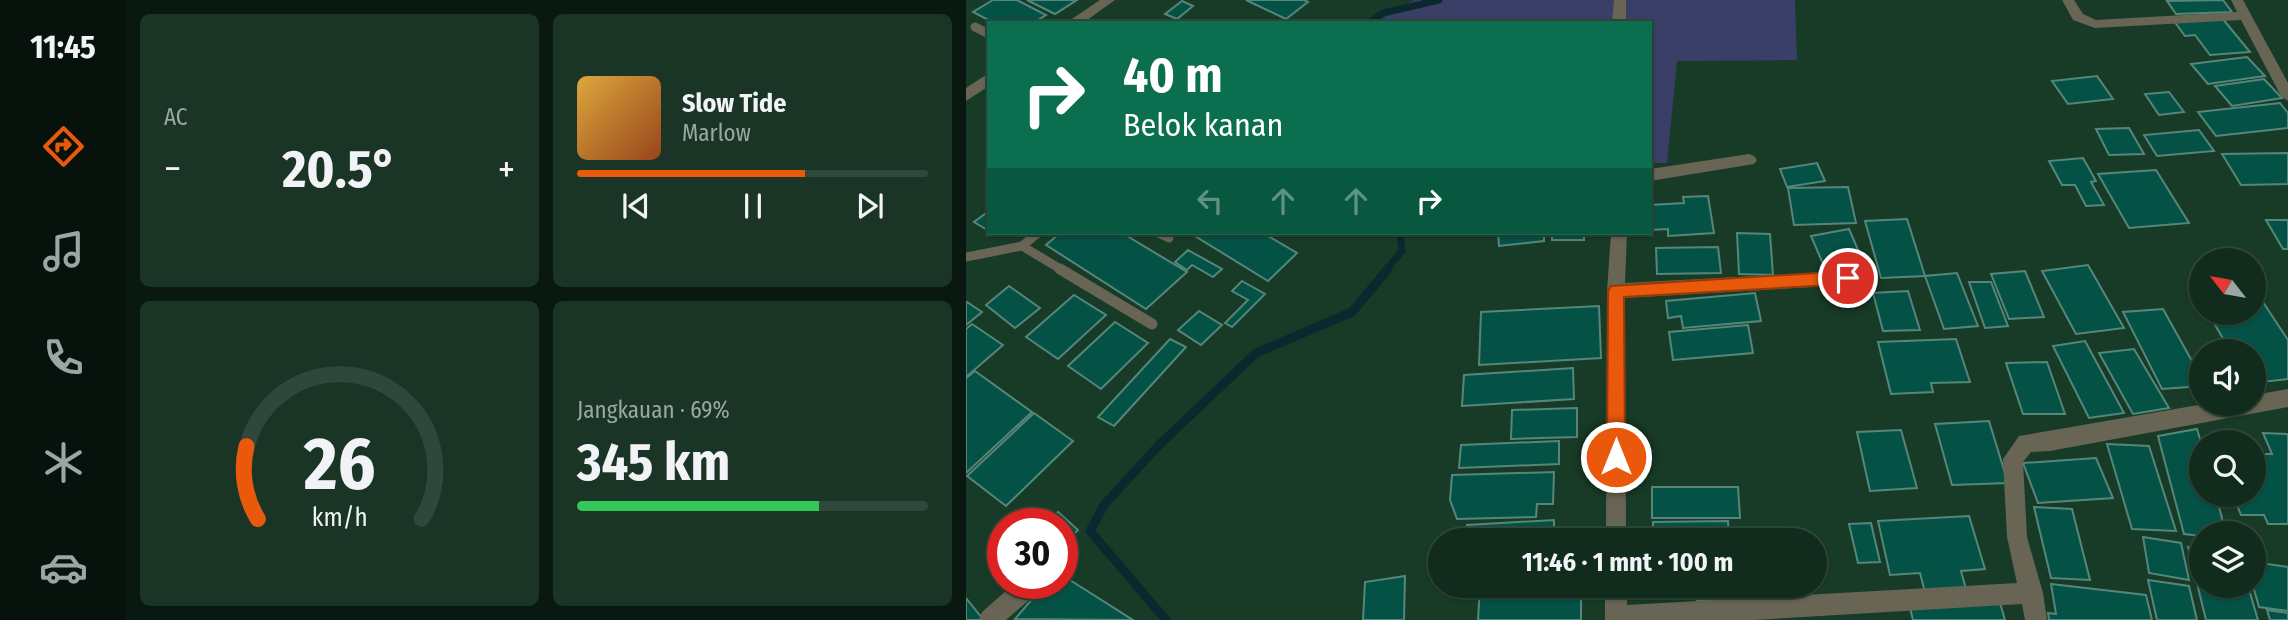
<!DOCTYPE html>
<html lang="id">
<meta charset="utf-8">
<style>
:root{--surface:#112c1d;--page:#1a3426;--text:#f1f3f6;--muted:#9ca7a4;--line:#30483b;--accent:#ea580c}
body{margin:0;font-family:"Fira Sans Condensed",sans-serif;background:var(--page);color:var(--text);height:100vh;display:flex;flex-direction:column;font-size:26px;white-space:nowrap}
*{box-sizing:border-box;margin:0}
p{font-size:23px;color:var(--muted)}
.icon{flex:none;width:38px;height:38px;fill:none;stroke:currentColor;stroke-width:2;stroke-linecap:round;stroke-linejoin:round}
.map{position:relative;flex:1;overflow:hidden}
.details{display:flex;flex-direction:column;gap:14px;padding:14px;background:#091810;width:840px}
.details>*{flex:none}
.hud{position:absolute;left:21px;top:21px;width:665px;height:214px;border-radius:0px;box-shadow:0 2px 5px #0004,0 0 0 2px var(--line);background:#0b6e4f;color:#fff;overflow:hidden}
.needle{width:46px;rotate:301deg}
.fabs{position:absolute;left:1223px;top:248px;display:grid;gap:14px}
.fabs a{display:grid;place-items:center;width:77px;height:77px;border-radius:50%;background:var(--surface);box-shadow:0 2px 5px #0004,0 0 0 2px var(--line);font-size:35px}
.speed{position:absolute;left:21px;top:508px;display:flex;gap:14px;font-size:35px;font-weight:700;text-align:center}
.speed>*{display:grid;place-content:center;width:91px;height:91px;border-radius:50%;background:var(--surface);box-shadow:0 2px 5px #0004,0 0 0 2px var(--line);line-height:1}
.speed .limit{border:10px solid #d22;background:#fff;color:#111}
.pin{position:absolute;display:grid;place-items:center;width:60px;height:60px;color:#fff;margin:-30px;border:4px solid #fff;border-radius:50%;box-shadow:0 2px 7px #0007}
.me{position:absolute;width:77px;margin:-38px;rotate:0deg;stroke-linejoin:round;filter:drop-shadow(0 0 5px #0008)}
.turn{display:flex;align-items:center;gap:24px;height:147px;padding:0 21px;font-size:32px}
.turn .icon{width:91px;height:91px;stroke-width:2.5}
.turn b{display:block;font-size:49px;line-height:60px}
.lanes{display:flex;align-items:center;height:66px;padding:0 21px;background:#0003;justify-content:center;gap:35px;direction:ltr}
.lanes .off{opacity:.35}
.big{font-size:52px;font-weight:700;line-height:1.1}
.details .widget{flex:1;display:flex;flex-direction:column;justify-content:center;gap:10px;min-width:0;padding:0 24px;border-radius:10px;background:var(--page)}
.details .dial{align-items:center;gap:0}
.dial svg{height:182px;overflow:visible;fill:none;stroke:var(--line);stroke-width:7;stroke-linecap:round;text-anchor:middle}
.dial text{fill:var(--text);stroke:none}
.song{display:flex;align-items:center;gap:21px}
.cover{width:84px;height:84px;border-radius:10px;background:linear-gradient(135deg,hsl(40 70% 55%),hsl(20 70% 35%))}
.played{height:7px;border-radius:4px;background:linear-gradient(90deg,var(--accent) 65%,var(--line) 65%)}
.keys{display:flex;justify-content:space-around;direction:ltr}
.heat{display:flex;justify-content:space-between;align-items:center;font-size:38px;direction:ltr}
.charge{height:10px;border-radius:5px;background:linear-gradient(90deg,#34c759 69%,var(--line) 0)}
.details .tiles{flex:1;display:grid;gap:14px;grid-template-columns:repeat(2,1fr)}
.trip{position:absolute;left:462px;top:528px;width:399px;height:70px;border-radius:35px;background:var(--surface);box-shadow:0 2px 5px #0004,0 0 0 2px var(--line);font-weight:700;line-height:70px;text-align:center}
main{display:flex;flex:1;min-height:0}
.menu{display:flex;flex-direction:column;width:126px;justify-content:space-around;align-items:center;background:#07120c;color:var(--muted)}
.menu .icon{width:49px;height:49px}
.menu .current{color:var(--accent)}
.menu b{font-size:32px;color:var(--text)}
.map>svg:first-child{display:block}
</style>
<main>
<nav class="menu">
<b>11:45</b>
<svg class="icon current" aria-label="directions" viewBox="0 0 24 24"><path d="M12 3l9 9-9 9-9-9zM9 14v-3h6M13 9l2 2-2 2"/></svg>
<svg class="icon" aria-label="music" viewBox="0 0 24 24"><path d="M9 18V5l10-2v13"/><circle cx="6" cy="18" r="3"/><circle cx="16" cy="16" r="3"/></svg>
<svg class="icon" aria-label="phone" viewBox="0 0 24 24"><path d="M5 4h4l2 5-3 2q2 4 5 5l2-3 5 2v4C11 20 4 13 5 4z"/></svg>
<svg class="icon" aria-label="climate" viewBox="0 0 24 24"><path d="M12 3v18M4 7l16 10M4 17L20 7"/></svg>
<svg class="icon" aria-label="car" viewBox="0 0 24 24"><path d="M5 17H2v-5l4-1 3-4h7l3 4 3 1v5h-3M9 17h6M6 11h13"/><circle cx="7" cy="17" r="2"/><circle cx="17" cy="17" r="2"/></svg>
</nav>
<section class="details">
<div class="tiles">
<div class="widget"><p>AC</p>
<div class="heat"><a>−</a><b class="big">20.5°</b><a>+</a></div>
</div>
<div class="widget">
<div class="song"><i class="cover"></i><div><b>Slow Tide</b><p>Marlow</p></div></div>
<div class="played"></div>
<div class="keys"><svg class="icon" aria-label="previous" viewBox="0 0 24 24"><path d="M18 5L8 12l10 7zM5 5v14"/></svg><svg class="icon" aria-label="pause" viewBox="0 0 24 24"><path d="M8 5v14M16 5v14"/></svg><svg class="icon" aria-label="next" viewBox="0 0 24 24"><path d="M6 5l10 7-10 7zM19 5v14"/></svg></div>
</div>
<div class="widget dial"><svg viewBox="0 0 100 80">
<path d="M14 69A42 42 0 1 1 86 69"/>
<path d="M14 69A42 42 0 0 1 9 37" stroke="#ea580c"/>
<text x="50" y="56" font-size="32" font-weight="700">26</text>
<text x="50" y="72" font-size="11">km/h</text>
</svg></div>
<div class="widget"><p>Jangkauan · 69%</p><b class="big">345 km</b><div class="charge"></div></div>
</div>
</section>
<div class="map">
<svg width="1322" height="620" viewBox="0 0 1322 620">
<rect width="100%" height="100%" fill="#173b27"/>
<path fill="#3a3f68" d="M448 0H829L831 60 711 61 701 163H684V23H408Z"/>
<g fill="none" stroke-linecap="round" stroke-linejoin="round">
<g stroke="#0c282f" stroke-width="7">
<path d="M403 23 417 13 473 0"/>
<path d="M420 270 436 251 434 233"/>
</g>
<path stroke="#0c282f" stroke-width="9" d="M200 620 124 531 138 505 192 446 290 353 386 312 422 269"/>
</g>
<g fill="#045246" stroke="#56867a" stroke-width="2">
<path d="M27 0H51L80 15 67 23H28L7 12Z"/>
<path d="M61 0H111L89 14Z"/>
<path d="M280 0H338L342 2 320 19Z"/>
<path d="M1257 0 1266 12 1210 14 1201 1Z"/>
<path d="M216 1 227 6 211 19 199 14Z"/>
<path d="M1256 18 1284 52 1244 55 1229 35 1219 36 1208 21Z"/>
<path d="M1281 57 1299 76 1242 84 1225 64Z"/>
<path d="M1131 76 1147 99 1102 104 1086 81Z"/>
<path d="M1298 79 1316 98 1266 106 1249 86Z"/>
<path d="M1203 92 1218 112 1193 115 1179 94Z"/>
<path d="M1314 103 1322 113V128L1250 136 1232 112Z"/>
<path d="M1163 128 1178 154 1143 155 1130 129Z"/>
<path d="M1233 130 1248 151 1191 156 1178 135Z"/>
<path d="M1322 153V184L1275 185 1256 154Z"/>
<path d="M1117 158 1130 181 1125 182 1138 205 1120 206 1109 185H1096L1083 161Z"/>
<path d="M851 163 859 181 821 187 814 169Z"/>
<path d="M1190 170 1223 223 1163 228 1132 174Z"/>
<path d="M882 187 890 223 828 225 822 188Z"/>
<path d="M742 196 748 233 702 236V229L684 230V205L718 203 717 197Z"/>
<path d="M23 211V231L8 222Z"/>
<path d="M941 219 959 276 915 278 899 221Z"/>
<path d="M1300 220H1322V249H1317Z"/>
<path d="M883 229 899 266 861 273 845 236Z"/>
<path d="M94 233H156L221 272 180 309 80 245Z"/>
<path d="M224 233H297L331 253 302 281Z"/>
<path d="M532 233H578V241L533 246Z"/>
<rect x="586" y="233" width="32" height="7"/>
<path d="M771 233 804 234 807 275 773 274Z"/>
<path d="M752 247 755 273 691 274 690 248Z"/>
<path d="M222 250 256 269 247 277 226 265 221 270 209 262Z"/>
<path d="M1122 265 1158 328 1110 334 1076 271Z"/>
<path d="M1059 271 1078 317 1043 319 1025 274Z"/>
<path d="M991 273 1012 326 978 329 959 276Z"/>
<path d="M276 281 299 294 266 327 259 323 282 300 266 291Z"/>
<path d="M1003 282H1025L1042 326 1019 328Z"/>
<path d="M43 286 74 308 49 328 20 305Z"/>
<path d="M942 291 954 330 917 331 907 293Z"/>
<path d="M789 293 795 321 717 328 715 316 702 318 700 301Z"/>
<path d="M108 295 140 315 92 359 60 337Z"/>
<path d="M1295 299 1322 340V379L1288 383V352H1265L1242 313H1288V300Z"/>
<path d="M1 302 16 312 0 325V303Z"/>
<path d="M633 306 635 358 513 365 515 312Z"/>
<path d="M1197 309 1236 379V386L1196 389 1157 312Z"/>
<path d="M233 311 256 325 235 345 212 330Z"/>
<path d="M149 322 182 343 135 389 102 366Z"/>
<path d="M6 324 37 345 0 377V329Z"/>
<path d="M782 325 787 353 707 360 703 332Z"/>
<path d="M204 339 220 347 148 426 132 417Z"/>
<path d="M990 339 1004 382 965 383 967 392 925 394 912 342Z"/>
<path d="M1119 341 1158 413 1123 418 1087 346Z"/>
<path d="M1168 349 1203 408 1167 414 1133 353Z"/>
<path d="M1081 362 1099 414H1057L1040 363Z"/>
<path d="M607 368 608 399 496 406 498 375Z"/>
<path d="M9 371 66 412 0 473V378Z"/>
<path d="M611 408V437L545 439 546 410Z"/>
<path d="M68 413 107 441 40 506 1 476Z"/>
<path d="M1023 421 1042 483 986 485 969 424Z"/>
<path d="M1231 429 1236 446V495H1250L1260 534H1236V536L1218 534 1192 436Z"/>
<path d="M935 430 951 488 904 491 891 432Z"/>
<path d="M1297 433 1321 434 1322 436V524H1302L1298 515H1275L1267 495H1288V467L1291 468 1288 454H1306Z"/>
<path d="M593 441V464L493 468 495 445Z"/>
<path d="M1141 444 1183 446 1210 531 1166 529Z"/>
<path d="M1130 458 1147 498 1072 503 1057 463Z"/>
<path d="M588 472 587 504H571L570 517 491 519 484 500 486 475Z"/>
<path d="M686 487H772L774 518H686Z"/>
<path d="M1068 507 1106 509 1124 580 1085 578Z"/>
<path d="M92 512 112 530 96 546V523H81Z"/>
<path d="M1003 516 1019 569 995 571 1000 589 959 592 954 573 924 575 912 521Z"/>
<path d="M588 520V541H499L501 525Z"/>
<path d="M762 521 763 541H687V522Z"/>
<path d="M905 523 914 562 892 563 883 524Z"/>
<path d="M1177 537 1215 543 1223 580 1183 573Z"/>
<path d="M1222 547 1236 549V586H1282L1292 620H1240Z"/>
<path d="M1288 562 1322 567V611L1293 607 1287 586Z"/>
<path d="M96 575 167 620 49 619 80 583H96Z"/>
<path d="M439 576 438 620H397L399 582Z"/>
<path d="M1182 580 1223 586 1231 620H1191Z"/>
<path d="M1085 584 1180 595 1186 620H1083L1082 613 1090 614Z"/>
<path d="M514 586H615V620H512Z"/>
<path d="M688 586H766L767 600 731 601 730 593 688 592Z"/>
<path d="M0 598 16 618 13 620H0Z"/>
<path d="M1034 603 1039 620H947L944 608Z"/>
<path d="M1301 610 1322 613V620H1304Z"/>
</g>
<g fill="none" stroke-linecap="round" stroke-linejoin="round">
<g stroke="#686555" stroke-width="9">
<path d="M9 27 23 34"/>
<path d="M192 233 203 238"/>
<path d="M56 246 96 270"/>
<path d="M0 257 56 246 72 233"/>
</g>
<path stroke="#686555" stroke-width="11" d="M94 269 186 324"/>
<g fill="#686555" fill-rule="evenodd">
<path d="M134 0H149L117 23H100Z"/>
<path d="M648 0H660V23H646Z"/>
<path d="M1096 0H1108L1117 14 1130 20 1271 12 1265 0H1277L1322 83V101L1315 96 1275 20 1129 28 1107 20Z"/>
<path d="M23 73V86L0 101V88Z"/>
<path d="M783 154 788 156 791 160 788 164 684 181V169Z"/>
<path d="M645 233H661L659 283 882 271 888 273 891 278 888 283 882 285 659 298 660 541H640L641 291Z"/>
<path d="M1322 389V407L1084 451 1065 452 1057 462 1061 537 1077 593 1081 620H1059L1056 604 787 620H639V586H661V605L1051 583 1041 537 1037 459 1053 436 1238 404H1288V395Z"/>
<path d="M49 583H71L73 586 70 594 40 620H13L16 612Z"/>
</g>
</g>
<path fill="#ea580c" stroke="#983908" stroke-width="2" d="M882 271 889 278 882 284 658 297 659 457 656 464 650 466 644 464 641 457 642 291 645 286Z"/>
</svg>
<div class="fabs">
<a><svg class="needle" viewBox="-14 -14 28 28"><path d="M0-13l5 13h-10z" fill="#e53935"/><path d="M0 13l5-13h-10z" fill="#9ca7a4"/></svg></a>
<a><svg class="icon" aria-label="sound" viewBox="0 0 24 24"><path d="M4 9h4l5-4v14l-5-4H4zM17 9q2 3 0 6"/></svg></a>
<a><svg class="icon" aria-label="search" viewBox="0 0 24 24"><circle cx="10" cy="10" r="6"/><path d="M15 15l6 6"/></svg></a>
<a><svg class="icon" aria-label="layers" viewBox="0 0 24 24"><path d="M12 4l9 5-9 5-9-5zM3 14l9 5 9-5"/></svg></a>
</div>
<div class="speed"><div class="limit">30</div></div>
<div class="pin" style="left:882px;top:278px;background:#d93025"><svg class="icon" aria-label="arrive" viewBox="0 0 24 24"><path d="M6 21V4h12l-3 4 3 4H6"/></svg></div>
<svg class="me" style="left:650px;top:457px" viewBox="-20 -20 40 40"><circle r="17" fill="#ea580c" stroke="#fff" stroke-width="3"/><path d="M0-11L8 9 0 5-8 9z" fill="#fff"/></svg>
<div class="trip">11:46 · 1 mnt · 100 m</div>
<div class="hud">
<div class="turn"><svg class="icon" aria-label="right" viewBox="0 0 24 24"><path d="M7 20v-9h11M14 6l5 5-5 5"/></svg><div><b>40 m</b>Belok kanan</div></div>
<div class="lanes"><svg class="icon off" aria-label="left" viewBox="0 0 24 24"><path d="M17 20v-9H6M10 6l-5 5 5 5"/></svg><svg class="icon off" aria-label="ahead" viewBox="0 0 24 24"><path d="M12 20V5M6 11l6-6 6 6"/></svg><svg class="icon off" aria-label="ahead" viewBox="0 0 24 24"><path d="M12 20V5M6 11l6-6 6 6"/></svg><svg class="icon" aria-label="right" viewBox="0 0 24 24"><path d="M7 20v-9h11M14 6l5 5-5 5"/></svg></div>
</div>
</div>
</main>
